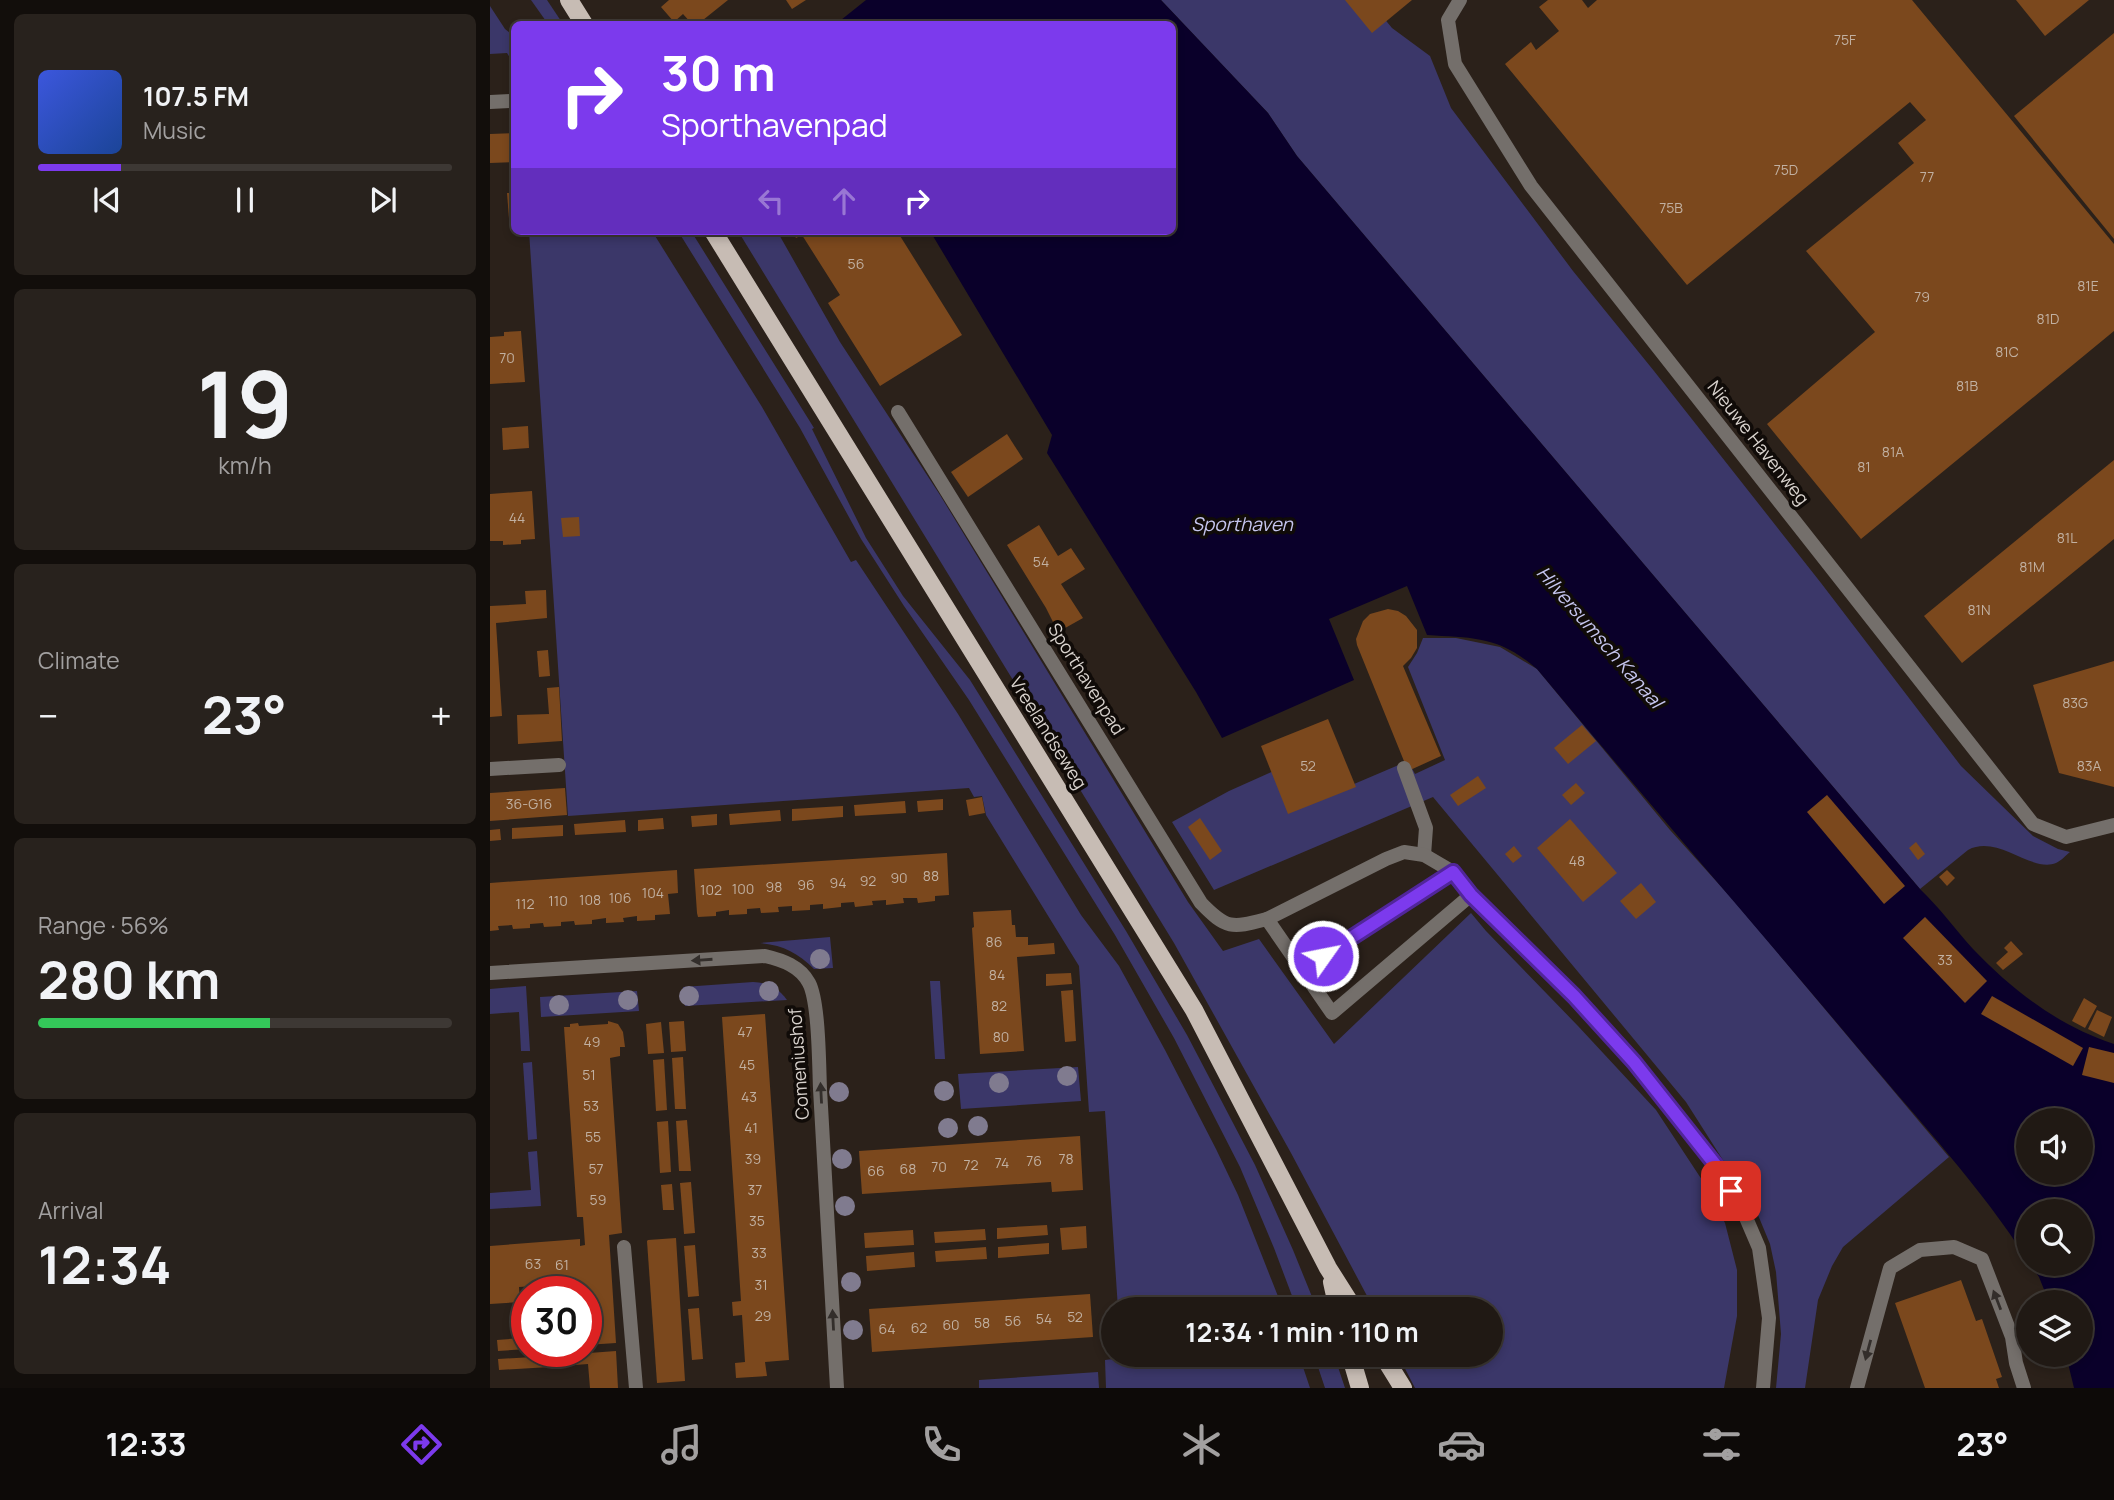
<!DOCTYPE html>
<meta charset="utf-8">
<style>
:root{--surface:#201914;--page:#28221d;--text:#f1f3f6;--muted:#a2a0a0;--line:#3d3834;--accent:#7c3aed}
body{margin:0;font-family:Manrope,sans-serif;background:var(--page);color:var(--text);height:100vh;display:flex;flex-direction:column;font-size:26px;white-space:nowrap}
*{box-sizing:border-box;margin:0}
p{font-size:23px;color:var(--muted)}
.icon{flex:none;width:38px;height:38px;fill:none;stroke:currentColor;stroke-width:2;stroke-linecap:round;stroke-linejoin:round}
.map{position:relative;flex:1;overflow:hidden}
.side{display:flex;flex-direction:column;gap:14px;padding:14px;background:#120e0b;width:490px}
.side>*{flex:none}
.top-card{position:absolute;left:21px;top:21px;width:665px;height:214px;border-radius:10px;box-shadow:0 4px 10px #0003,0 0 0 2px var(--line);background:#7c3aed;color:#fff;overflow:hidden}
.fabs{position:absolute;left:1526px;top:1108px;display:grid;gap:14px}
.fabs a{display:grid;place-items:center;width:77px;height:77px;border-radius:50%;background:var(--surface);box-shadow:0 4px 10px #0003,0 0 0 2px var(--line);font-size:35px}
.speed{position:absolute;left:21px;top:1276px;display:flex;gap:14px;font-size:35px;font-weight:700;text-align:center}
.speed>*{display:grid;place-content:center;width:91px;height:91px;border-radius:50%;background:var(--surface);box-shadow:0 4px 10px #0003,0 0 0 2px var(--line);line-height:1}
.speed .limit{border:10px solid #d22;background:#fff;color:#111}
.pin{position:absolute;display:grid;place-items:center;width:60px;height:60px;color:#fff;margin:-30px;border-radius:14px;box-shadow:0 4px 10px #0006}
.me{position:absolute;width:77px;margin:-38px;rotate:57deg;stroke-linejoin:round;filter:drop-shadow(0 0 5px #0008)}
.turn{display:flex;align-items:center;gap:24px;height:147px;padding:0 35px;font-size:32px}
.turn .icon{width:91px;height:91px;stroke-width:2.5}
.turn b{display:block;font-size:49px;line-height:60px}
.lanes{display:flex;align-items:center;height:66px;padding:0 35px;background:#0003;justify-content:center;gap:35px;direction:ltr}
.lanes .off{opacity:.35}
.big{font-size:52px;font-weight:700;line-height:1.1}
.side .card{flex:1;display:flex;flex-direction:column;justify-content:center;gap:10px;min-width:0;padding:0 24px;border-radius:10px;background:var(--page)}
.side .dial{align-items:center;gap:0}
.dial b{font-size:91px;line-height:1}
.song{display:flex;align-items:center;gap:21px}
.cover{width:84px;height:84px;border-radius:10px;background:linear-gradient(135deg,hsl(230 70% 55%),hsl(220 70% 35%))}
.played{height:7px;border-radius:4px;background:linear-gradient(90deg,var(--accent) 20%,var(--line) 20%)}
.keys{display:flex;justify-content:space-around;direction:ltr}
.heat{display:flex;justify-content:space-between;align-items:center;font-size:38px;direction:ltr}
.charge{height:10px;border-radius:5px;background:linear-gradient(90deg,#34c759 56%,var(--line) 0)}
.trip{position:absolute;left:611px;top:1297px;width:402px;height:70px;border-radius:35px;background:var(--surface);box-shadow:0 4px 10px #0003,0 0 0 2px var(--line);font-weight:700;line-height:70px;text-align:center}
.tab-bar{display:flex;height:112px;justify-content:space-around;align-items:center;background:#0d0a08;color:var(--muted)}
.tab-bar .icon{width:49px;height:49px}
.tab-bar .selected{color:var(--accent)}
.tab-bar b{font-size:32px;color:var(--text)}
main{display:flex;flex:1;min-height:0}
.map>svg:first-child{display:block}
</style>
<main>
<section class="side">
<div class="card">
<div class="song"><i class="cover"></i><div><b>107.5 FM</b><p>Music</p></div></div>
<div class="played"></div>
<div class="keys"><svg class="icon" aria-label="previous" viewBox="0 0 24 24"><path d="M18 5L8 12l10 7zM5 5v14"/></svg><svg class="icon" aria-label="pause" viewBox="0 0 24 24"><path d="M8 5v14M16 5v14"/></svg><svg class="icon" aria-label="next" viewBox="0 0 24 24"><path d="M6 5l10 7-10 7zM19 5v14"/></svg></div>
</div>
<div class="card dial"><b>19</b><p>km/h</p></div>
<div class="card"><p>Climate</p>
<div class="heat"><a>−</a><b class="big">23°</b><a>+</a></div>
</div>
<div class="card"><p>Range · 56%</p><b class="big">280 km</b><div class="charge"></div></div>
<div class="card"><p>Arrival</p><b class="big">12:34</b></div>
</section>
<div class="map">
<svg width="1624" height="1388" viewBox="0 0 1624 1388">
<rect width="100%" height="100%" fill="#2b211a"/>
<g fill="#3b3769">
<path d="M41 0H57L73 24H58Z"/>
<path d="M671 0H879L902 28 940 56 961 108 1083 271 1164 371 1331 583 1471 766 1543 836 1568 849 1580 852C1576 855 1571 861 1566 863 1541 873 1508 834 1478 850L1430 889 807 156 778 113Z"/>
<path d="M0 6 15 29 24 36V64L17 53 0 54Z"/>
<path d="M39 231H162L272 407 361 562 366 560 468 714 591 915 629 966 675 1050 726 1149 748 1195 793 1309H628L615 1111 599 1112 589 966 496 815 492 796 484 797 479 788 78 816Z"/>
<path d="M188 231H201L324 428 322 429 376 538 413 596 480 680 636 931 697 1035 765 1165 803 1250 827 1309H807L784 1248 750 1167 684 1038 625 935 479 700 414 606 371 539 310 428Z"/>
<path d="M248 231H287L350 342 450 495 698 902 733 951 769 939 844 1044 981 913 996 931 1088 1026 1166 1110 1214 1183 1235 1223 1247 1270V1316L1234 1388H925L908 1355 1001 1354V1309H884L801 1153 684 943Z"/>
<path d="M933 638H966L1010 647 1047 669 1180 830 1245 902 1459 1157 1353 1247 1342 1266 1328 1300 1315 1388H1286L1291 1334 1286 1272 1280 1244 1268 1215 1196 1102 943 797 724 890 682 822 739 791 786 770 803 810 918 761 925 774 955 760 918 667 927 653Z"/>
<path d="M340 937 343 968 324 969C308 953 293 945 270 943Z"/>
<path d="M440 981H450L455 1059H445Z"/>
<path d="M263 982C279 983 287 987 297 1000L195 1006 193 987Z"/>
<path d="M36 986 40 1051H31L29 1012 0 1014V989Z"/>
<path d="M147 991 149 1011 51 1017 50 997Z"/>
<path d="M42 1062 47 1139 38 1140 33 1063Z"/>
<path d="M588 1067 591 1101 471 1109 468 1074Z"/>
<path d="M47 1151 51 1206 0 1209V1193L41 1190 38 1152Z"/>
<path d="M632 1354 809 1355 820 1388H616L615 1360 631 1358Z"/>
<path d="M824 1355H844L855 1388H835Z"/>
<path d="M608 1372 609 1388H489V1380Z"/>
</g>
<path fill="#0a002a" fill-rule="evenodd" d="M376 0H671L778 113 807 156 1430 889C1449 907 1465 929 1483 949 1523 991 1569 1026 1624 1044V1388H1584L1576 1355 1591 1354V1302H1559L1549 1277 1540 1264H1591V1211H1538V1261C1491 1187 1429 1121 1373 1054 1265 925 1154 798 1047 669 1009 636 984 638 937 635L917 586 839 619 864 680 732 738 706 692 557 453 562 435 440 231H682V24H346ZM1538 1120H1591V1172H1538Z"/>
<g fill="#7b481d">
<path d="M179 0H238L208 24H202L193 14 184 22 171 7Z"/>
<path d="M296 0H316L302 9Z"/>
<path d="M855 0H922L882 33Z"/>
<path d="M1058 0H1092L1098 8 1107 0H1422L1624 244V331L1371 539 1277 424 1385 332 1316 251 1424 163 1408 143 1436 120 1420 102 1197 285 1015 64 1041 42 1046 50 1069 31 1049 7Z"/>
<path d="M1526 0H1599L1555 36Z"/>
<path d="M1624 33V239L1524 116Z"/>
<path d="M24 133V162L0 163V134Z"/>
<path d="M17 193H24V219H19Z"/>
<path d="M302 231H407L472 335 390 386 338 303 350 295 312 235 306 238Z"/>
<path d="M31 331 35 382 0 384V337L14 336V332Z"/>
<path d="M38 426 39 448 13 450 12 428Z"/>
<path d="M517 434 533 459 478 497 461 472Z"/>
<path d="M1624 460V539L1472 663 1434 616Z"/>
<path d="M42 491 45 539 31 540V544L13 545V541H0V494Z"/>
<path d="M89 517 90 536 73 537 71 518Z"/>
<path d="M549 525 568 556 581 548 595 569 571 584 593 618 568 632 556 608 517 545Z"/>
<path d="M56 590 57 618 6 623 12 716 0 717V606L36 604 35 591Z"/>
<path d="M898 609 908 611 916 616 927 630V648L921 658 913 666 951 756 918 771 867 645 866 639 873 621 880 614Z"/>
<path d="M58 650 60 676 49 677 47 651Z"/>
<path d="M1624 661V787L1569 773 1543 685Z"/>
<path d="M69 687 72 741 28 744 27 715 59 714 57 688Z"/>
<path d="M838 719 866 787 798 814 771 746Z"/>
<path d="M1092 725 1106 741 1078 764 1064 748Z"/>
<path d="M988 776 996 788 968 806 960 795Z"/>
<path d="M1086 783 1095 793 1081 805 1072 795Z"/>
<path d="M75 788 77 815 0 821V793Z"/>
<path d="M1337 795 1415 886 1394 904 1317 812Z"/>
<path d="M492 797 495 813 479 816 476 800Z"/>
<path d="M453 799V810L428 812 427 801Z"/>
<path d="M415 801 416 813 365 816 364 805Z"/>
<path d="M353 806V817L302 821V809Z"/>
<path d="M290 810 291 821 240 825 239 814Z"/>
<path d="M227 814V825L202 827 201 816Z"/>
<path d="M173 818 174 829 148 831V820Z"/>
<path d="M710 818 732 851 720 860 698 827Z"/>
<path d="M1080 819 1127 873 1093 902 1047 848Z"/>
<path d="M135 820 136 832 85 835 84 824Z"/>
<path d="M73 825V836L22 839V828Z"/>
<path d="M10 829 11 840 0 841V830Z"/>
<path d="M1426 842 1435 854 1428 860 1419 848Z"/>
<path d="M1024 846 1032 856 1023 863 1015 854Z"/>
<path d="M457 853 459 895 445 896V901L428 903 427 898H413L414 903 396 905V900L382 901 383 905 365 907 364 902 351 903V907L333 909V904L320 905V910L302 911V906L288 907 289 912 271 913 270 908 257 909V914L239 915V910L226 912V916L208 917 207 913 204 869Z"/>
<path d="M187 870 188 893 178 894 180 914 165 915V920L147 921V916L133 918 134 922 116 923V918L102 920V924L85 925 84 921 71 922V926L54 927 53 923 40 924V928L23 929 22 925 8 926 9 930 0 931V883Z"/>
<path d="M1457 870 1465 878 1457 886 1449 877Z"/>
<path d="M1151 883 1166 902 1146 919 1130 901Z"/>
<path d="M521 910 522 925H525L526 937H538V945L564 943 565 954 527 957 534 1051 490 1054 482 928 484 927 483 912Z"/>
<path d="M1435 917 1497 981 1475 1003 1413 938Z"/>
<path d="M1521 941 1533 954 1513 970 1506 963 1518 952 1514 948Z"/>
<path d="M581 973 582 984 556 986V974Z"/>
<path d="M583 990 586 1041 575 1042 571 991Z"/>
<path d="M1502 996 1593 1048 1583 1066 1491 1014Z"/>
<path d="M1594 998 1607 1006 1595 1028 1582 1021Z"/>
<path d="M1607 1010 1622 1017 1614 1037 1598 1029Z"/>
<path d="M275 1014 299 1360 275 1362 277 1376 246 1378 245 1363 255 1362 252 1315 243 1316 242 1302 251 1301 232 1017Z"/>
<path d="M118 1021 128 1024 133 1032 135 1047H130V1056L120 1058 132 1233 119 1235 126 1343 96 1345V1292H93V1283L73 1284 74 1292H60V1285L29 1287 30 1302 0 1304V1246L90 1239V1246L95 1245 93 1217H87L74 1027H80V1024L88 1023 89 1026 118 1024Z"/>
<path d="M194 1021 196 1051 181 1052 179 1022Z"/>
<path d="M171 1022 174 1053 158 1054 156 1024Z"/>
<path d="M1599 1047 1624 1053V1083L1592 1075Z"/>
<path d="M193 1057 196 1109H185L182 1058Z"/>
<path d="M174 1059 177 1110 166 1111 163 1060Z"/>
<path d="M197 1120 201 1171H189L186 1121Z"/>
<path d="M178 1121 181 1172 170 1173 167 1122Z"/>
<path d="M590 1136 593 1190 562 1192 561 1182 372 1194 369 1151Z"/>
<path d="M201 1182 205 1233 194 1234 190 1183Z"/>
<path d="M182 1184 184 1210H173L171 1185Z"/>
<path d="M557 1225 558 1235 507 1239V1228Z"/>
<path d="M596 1226 597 1248 572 1250 570 1228Z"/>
<path d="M495 1229 496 1240 445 1243 444 1232Z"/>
<path d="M423 1230 424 1245 375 1248 374 1233Z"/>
<path d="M186 1238 195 1381 167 1383 157 1241 158 1240Z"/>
<path d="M559 1243V1254L508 1258V1247Z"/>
<path d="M205 1245 209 1296 198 1297 194 1246Z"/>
<path d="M496 1247 497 1259 446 1262 445 1251Z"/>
<path d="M424 1252 425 1267 377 1271 376 1256Z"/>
<path d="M1471 1280 1486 1321 1492 1319 1512 1377 1506 1379 1509 1388H1435L1405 1303Z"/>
<path d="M600 1294 603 1337 382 1352 379 1309Z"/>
<path d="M209 1308 213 1359 202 1360 198 1309Z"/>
<path d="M32 1338H37V1349L8 1351 7 1340Z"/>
<path d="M126 1351 128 1388H100L98 1364 72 1366V1355Z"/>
<path d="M59 1356 60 1367 9 1370 8 1359Z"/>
</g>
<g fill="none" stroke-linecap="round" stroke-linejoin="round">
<g stroke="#746f6b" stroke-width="14">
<path d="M0 102 20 101"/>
<path d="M0 769 69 765"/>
<path d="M134 1247 146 1388"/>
<path d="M1367 1388 1400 1268 1430 1250 1464 1247 1492 1259 1522 1337 1526 1363 1534 1388"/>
</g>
<g stroke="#746f6b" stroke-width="14">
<path d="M970 0 958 20 965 64 1041 186 1543 824 1576 837 1624 825"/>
<path d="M408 412 711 903C737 930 742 928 777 919"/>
<path d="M914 768 936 828 934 855"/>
<path d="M981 895 842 1013 777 919 896 859 914 852 934 855 963 872 981 895 1084 996 1145 1062 1228 1168 1254 1213 1269 1248 1279 1318 1273 1388"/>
<path d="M811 970 963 872"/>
<path d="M0 973 275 956C292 960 310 966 319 983 329 1002 329 1065 330 1089 336 1189 341 1288 347 1388"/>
</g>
<g stroke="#c7bcb4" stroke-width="18">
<path d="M79 0 94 24"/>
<path d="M223 231 704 1010 838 1268 864 1309"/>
<path d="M842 1282 848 1309"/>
<path d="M860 1354 870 1388"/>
<path d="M892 1354 913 1388"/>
</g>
</g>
<g fill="#807b8f">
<circle cx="330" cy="959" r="10"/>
<circle cx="279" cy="991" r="10"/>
<circle cx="199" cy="996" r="10"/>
<circle cx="138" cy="1000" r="10"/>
<circle cx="69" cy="1005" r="10"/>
<circle cx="577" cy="1076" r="10"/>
<circle cx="509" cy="1083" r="10"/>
<circle cx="454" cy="1091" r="10"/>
<circle cx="349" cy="1092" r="10"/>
<circle cx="488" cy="1126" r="10"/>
<circle cx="458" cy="1128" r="10"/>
<circle cx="352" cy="1159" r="10"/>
<circle cx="355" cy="1206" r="10"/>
<circle cx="361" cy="1282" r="10"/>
<circle cx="363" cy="1330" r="10"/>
</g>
<defs><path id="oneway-solid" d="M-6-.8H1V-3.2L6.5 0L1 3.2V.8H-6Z" transform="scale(1.75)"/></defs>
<g fill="#332e2b">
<use href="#oneway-solid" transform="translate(212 960) rotate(176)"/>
<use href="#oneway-solid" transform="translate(331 1093) rotate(-93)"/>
<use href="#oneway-solid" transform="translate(1507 1300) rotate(-111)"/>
<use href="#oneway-solid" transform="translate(343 1320) rotate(-93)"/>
<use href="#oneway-solid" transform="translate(1378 1350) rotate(105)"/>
</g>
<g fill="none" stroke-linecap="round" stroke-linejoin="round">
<g stroke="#51269a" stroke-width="18">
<path id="route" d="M833 956 963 872 981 895 1084 996 1144 1062 1228 1168 1241 1191"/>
</g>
<use href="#route" stroke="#7c3aed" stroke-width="12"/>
</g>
<g text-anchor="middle" stroke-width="7" stroke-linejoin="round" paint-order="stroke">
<g font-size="14" fill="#c1b0a1">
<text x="1355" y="45">75F</text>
<text x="1296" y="175">75D</text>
<text x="1437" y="182">77</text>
<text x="1181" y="213">75B</text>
<text x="366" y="269">56</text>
<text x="1598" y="291">81E</text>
<text x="1432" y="302">79</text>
<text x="1558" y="324">81D</text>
<text x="1517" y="357">81C</text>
<text x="17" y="363">70</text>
<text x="1477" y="391">81B</text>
<text x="1403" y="457">81A</text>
<text x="1374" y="472">81</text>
<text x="27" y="523">44</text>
<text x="1577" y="543">81L</text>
<text x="551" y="567">54</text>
<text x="1542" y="572">81M</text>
<text x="1489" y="615">81N</text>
<text x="1585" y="708">83G</text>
<text x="818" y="771">52</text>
<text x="1599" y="771">83A</text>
<text x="39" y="809">36-G16</text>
<text x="1087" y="866">48</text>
<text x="441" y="881">88</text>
<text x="409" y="883">90</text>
<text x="378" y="886">92</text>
<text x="348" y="888">94</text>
<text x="316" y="890">96</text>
<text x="284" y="892">98</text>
<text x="253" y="894">100</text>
<text x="221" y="895">102</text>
<text x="163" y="898">104</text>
<text x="130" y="903">106</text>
<text x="100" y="905">108</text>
<text x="68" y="906">110</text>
<text x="35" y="909">112</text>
<text x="504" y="947">86</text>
<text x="1455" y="965">33</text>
<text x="507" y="980">84</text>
<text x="509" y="1011">82</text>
<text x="255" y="1037">47</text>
<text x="511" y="1042">80</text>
<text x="102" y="1047">49</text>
<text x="257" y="1070">45</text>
<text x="99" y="1080">51</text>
<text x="259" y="1102">43</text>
<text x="101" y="1111">53</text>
<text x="261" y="1133">41</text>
<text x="103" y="1142">55</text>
<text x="263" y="1164">39</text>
<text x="576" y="1164">78</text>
<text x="544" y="1166">76</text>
<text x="512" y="1168">74</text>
<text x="481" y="1170">72</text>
<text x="449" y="1172">70</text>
<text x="106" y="1174">57</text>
<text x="418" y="1174">68</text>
<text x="386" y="1176">66</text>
<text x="265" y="1195">37</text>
<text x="108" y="1205">59</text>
<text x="267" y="1226">35</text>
<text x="269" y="1258">33</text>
<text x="43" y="1269">63</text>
<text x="72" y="1270">61</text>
<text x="271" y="1290">31</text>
<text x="273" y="1321">29</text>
<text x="585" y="1322">52</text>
<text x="554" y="1324">54</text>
<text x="523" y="1326">56</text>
<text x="492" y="1328">58</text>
<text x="461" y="1330">60</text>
<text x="429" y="1333">62</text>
<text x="397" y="1334">64</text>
</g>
<g font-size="18" fill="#d8d2cd" stroke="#100b08">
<text transform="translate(1268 443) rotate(52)" y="6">Nieuwe Havenweg</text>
<text transform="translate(596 679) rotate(58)" y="6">Sporthavenpad</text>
<text transform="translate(558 733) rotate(58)" y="6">Vreelandseweg</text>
<text transform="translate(309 1064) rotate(-94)" y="6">Comeniushof</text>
</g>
<g font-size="19" font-style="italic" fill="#c5c5ee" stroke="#100b08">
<text x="752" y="531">Sporthaven</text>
<text transform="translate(1110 637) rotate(49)" y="7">Hilversumsch Kanaal</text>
</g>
</g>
</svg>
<div class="fabs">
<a><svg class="icon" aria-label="sound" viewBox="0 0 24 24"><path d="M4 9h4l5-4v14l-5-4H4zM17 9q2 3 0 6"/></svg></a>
<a><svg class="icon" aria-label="search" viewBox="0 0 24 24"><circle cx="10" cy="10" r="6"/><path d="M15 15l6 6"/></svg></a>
<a><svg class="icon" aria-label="layers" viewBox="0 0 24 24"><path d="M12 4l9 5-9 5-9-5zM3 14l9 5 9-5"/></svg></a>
</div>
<div class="speed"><div class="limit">30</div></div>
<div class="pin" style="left:1241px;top:1191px;background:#d93025"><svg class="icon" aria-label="arrive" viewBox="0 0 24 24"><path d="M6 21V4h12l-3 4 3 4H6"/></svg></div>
<svg class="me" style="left:833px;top:956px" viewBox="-20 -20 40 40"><circle r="17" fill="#7c3aed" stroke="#fff" stroke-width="3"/><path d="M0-11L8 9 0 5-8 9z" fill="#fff"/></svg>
<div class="trip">12:34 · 1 min · 110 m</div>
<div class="top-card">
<div class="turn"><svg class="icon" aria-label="right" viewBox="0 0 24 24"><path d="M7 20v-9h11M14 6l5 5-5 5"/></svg><div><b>30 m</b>Sporthavenpad</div></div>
<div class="lanes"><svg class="icon off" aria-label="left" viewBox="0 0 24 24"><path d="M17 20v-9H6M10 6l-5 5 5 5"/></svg><svg class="icon off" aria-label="ahead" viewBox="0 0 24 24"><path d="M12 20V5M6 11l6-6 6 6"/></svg><svg class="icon" aria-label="right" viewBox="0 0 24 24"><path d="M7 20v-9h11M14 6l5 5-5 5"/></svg></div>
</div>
</div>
</main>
<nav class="tab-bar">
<b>12:33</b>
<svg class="icon selected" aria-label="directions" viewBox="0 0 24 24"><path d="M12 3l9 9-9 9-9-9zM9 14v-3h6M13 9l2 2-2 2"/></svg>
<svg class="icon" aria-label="music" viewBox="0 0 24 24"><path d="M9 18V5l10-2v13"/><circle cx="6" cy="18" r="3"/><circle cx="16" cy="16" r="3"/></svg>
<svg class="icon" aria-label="phone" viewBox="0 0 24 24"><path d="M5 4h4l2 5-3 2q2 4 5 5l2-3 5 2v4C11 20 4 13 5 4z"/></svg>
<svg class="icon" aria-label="climate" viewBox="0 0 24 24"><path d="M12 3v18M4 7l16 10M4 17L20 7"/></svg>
<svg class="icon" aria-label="car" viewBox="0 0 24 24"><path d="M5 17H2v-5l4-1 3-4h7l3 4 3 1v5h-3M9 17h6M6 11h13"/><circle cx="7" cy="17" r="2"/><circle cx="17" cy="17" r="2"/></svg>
<svg class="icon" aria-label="filters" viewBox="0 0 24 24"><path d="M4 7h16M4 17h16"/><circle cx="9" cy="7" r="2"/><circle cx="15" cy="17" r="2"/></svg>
<b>23°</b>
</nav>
